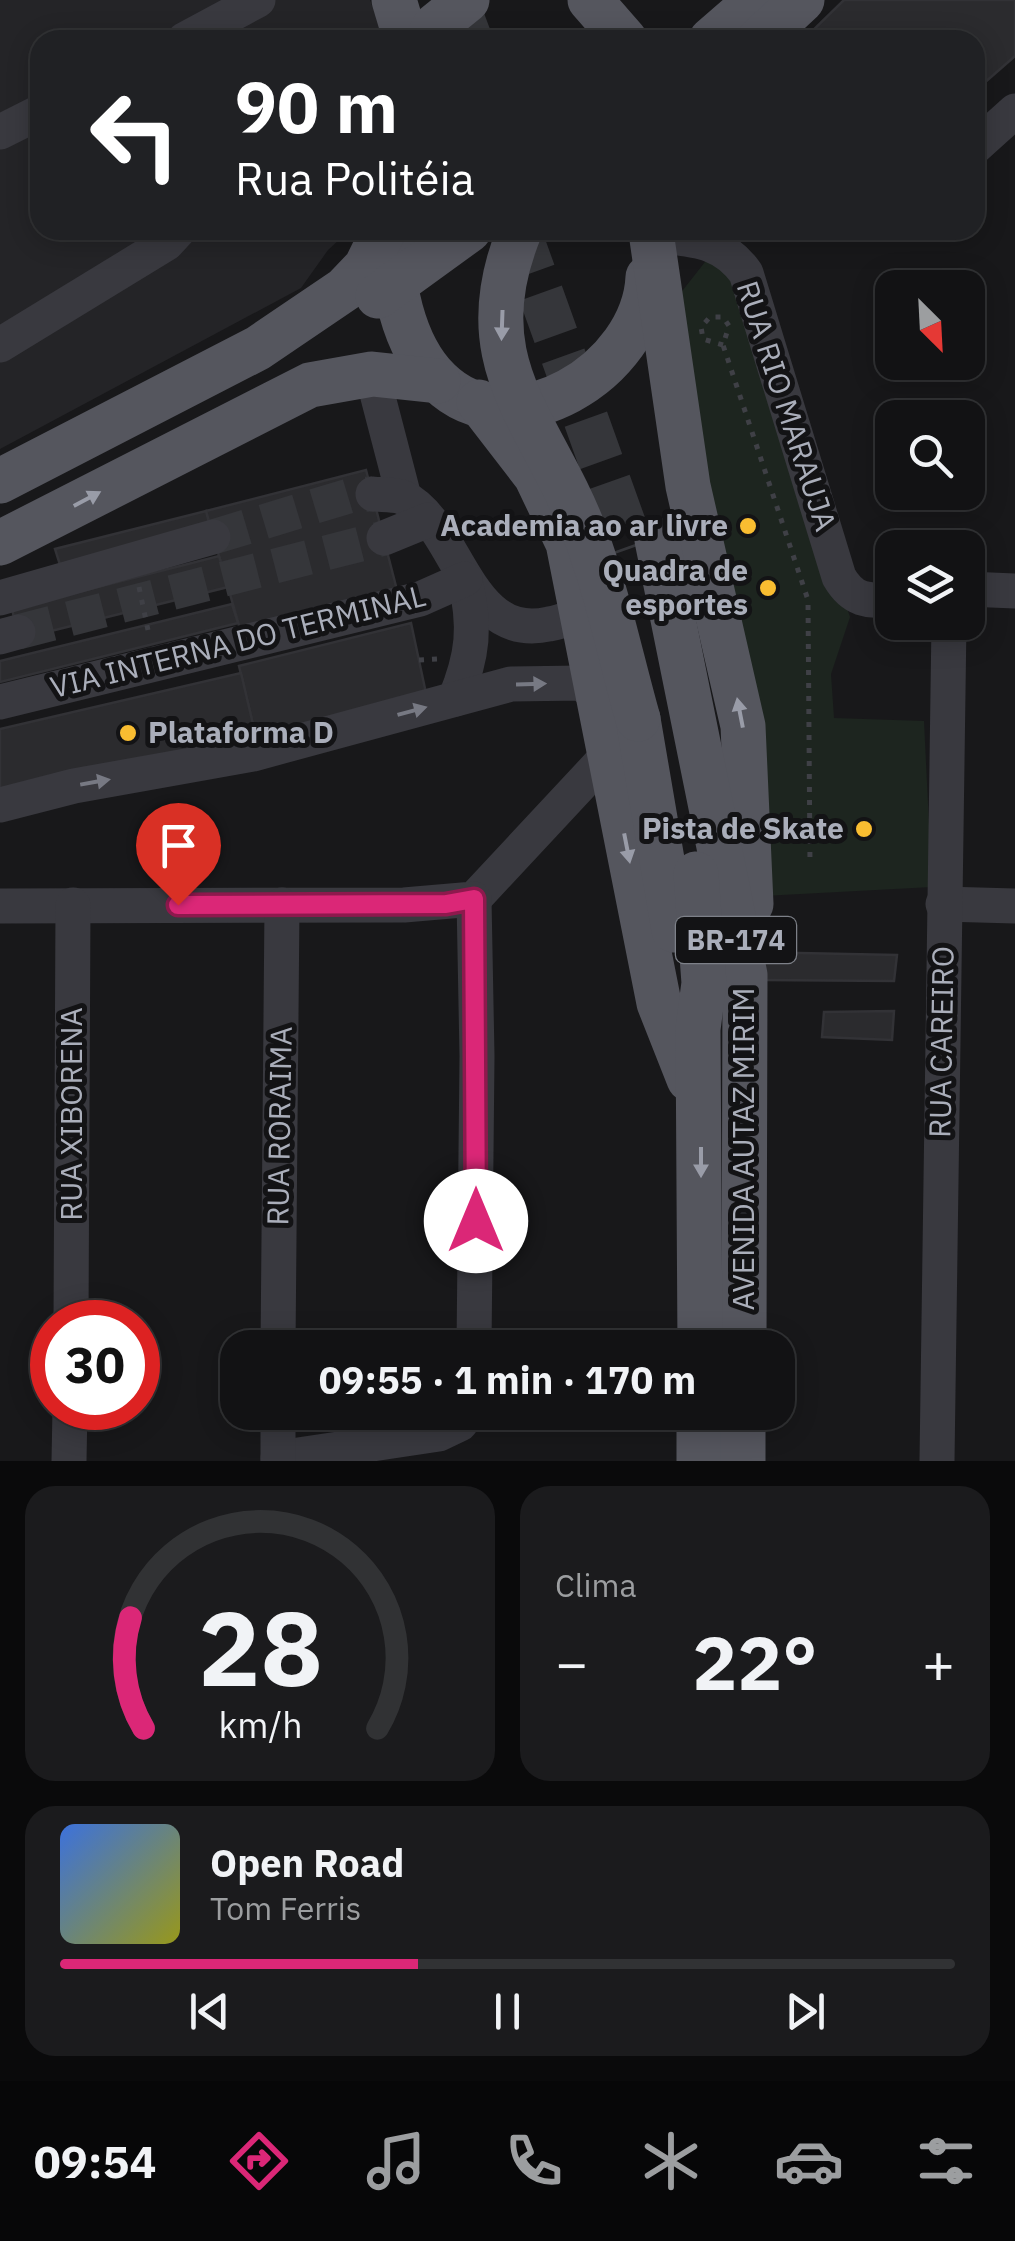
<!DOCTYPE html>
<html lang="pt">
<meta charset="utf-8">
<style>
:root{--surface:#121214;--page:#1b1b1d;--text:#f1f3f6;--muted:#9c9ea0;--line:#313234;--accent:#db2777}
body{margin:0;font-family:"IBM Plex Sans",sans-serif;background:var(--page);color:var(--text);height:100vh;display:flex;flex-direction:column;font-size:38px;white-space:nowrap}
*{box-sizing:border-box;margin:0}
p{font-size:32px;color:var(--muted)}
.icon{flex:none;width:55px;height:55px;fill:none;stroke:currentColor;stroke-width:2;stroke-linecap:round;stroke-linejoin:round}
.map{position:relative;height:1461px;overflow:hidden}
.side{display:flex;flex-direction:column;gap:25px;padding:25px;background:#0a0a0b;flex:1}
.side>*{flex:none}
.guide{position:absolute;left:30px;top:30px;width:955px;height:210px;border-radius:30px;box-shadow:0 5px 25px #0003,0 0 0 2px var(--line);background:#202124;color:#fff;overflow:hidden}
.needle{width:65px;rotate:156deg}
.controls{position:absolute;left:875px;top:270px;display:grid;gap:20px}
.controls a{display:grid;place-items:center;width:110px;height:110px;border-radius:20px;background:var(--surface);box-shadow:0 5px 25px #0003,0 0 0 2px var(--line);font-size:50px}
.speed{position:absolute;left:30px;top:1300px;display:flex;gap:20px;font-size:50px;font-weight:700;text-align:center}
.speed>*{display:grid;place-content:center;width:130px;height:130px;border-radius:50%;background:var(--surface);box-shadow:0 5px 25px #0003,0 0 0 2px var(--line);line-height:1}
.speed .limit{border:15px solid #d22;background:#fff;color:#111}
.pin{position:absolute;display:grid;place-items:center;width:85px;height:85px;color:#fff;margin:-102px -42px;border-radius:50% 50% 50% 0;rotate:-45deg;box-shadow:0 0 10px #0007}
.pin .icon{rotate:45deg}
.me{position:absolute;width:110px;margin:-55px;rotate:0deg;stroke-linejoin:round;filter:drop-shadow(0 0 8px #0008)}
.turn{display:flex;align-items:center;gap:35px;height:210px;padding:0 40px;font-size:45px}
.turn .icon{width:130px;height:130px;stroke-width:2.5}
.turn b{display:block;font-size:70px;line-height:85px}
.big{font-size:75px;font-weight:800;line-height:1.1}
.side .tile{flex:1;display:flex;flex-direction:column;justify-content:center;gap:15px;min-width:0;padding:0 35px;border-radius:30px;background:var(--page)}
.side .dial{align-items:center;gap:0}
.dial svg{height:260px;overflow:visible;fill:none;stroke:var(--line);stroke-width:7;stroke-linecap:round;text-anchor:middle}
.dial text{fill:var(--text);stroke:none}
.song{display:flex;align-items:center;gap:30px}
.cover{width:120px;height:120px;border-radius:15px;background:linear-gradient(135deg,hsl(220 70% 55%),hsl(60 70% 35%))}
.played{height:10px;border-radius:5px;background:linear-gradient(90deg,var(--accent) 40%,var(--line) 40%)}
.keys{display:flex;justify-content:space-around;direction:ltr}
.heat{display:flex;justify-content:space-between;align-items:center;font-size:55px;direction:ltr}
.side .tiles{flex:1;display:grid;gap:25px;grid-template-columns:1fr 1fr}
.tile:last-child{grid-column:span 2}
.trip{position:absolute;left:220px;top:1330px;width:575px;height:100px;border-radius:30px;background:var(--surface);box-shadow:0 5px 25px #0003,0 0 0 2px var(--line);font-weight:800;line-height:100px;text-align:center}
.dock{display:flex;height:160px;justify-content:space-around;align-items:center;background:#070708;color:var(--muted)}
.dock .icon{width:70px;height:70px}
.dock .on{color:var(--accent)}
.dock b{font-size:45px;color:var(--text)}
.map>svg:first-child{display:block}
</style>
<div class="map">
<svg width="1015" height="1461" viewBox="0 0 1015 1461">
<rect width="100%" height="100%" fill="#18181a"/>
<path fill="#242427" d="M0 0H370L382 32 381 40H40V230H350L328 250 301 288 0 449Z"/>
<path fill="#1d251f" d="M723 239 850 617 831 674 834 718 924 721 932 887 763 896 672 304Z"/>
<g fill="#2b2b2e" stroke="#323236" stroke-width="2.5">
<path d="M844 0H1015V56L975 91V40H803Z"/>
<path d="M366 470 398 594 241 632 206 511Z"/>
<path d="M206 511 211 531 61 568 55 549Z"/>
<path d="M219 556 228 587 19 639 12 609Z"/>
<path d="M232 604 238 623 0 682V661Z"/>
<path d="M411 623 427 698 256 737 239 666Z"/>
<path d="M241 673 256 737 0 795V729Z"/>
<path d="M753 952 897 955 894 981 752 980Z"/>
<path d="M894 1011 892 1040 822 1037 824 1012Z"/>
</g>
<g fill="none" stroke-linecap="round" stroke-linejoin="round">
<g stroke="#35363a" stroke-width="35" stroke-dasharray="35 18" stroke-linecap="butt">
<path d="M213 537 352 495 373 494"/>
<path d="M18 632 384 538"/>
</g>
<g stroke="#35363a" stroke-width="45" stroke-dasharray="45 22" stroke-linecap="butt">
<path d="M455 0 470 40"/>
<path d="M518 230 632 548"/>
</g>
<g stroke="#3f4046" stroke-width="5" stroke-dasharray="5 8" stroke-linecap="butt">
<path d="M723 345 703 339 701 327 710 317H723L729 326 723 345 808 600 810 865"/>
<path d="M139 587 149 635"/>
<path d="M419 660 439 659"/>
</g>
<g stroke="#39393f" stroke-width="35">
<path d="M184 40 258 0"/>
<path d="M0 132 40 112"/>
<path d="M975 147 1015 111"/>
<path d="M654 235C692 240 722 239 746 273L839 577C853 601 867 601 892 600"/>
<path d="M0 345 167 243 179 230"/>
<path d="M372 374 404 497"/>
<path d="M373 494C381 495 396 494 404 498 458 524 466 643 549 624 565 621 571 618 582 606"/>
<path d="M384 538 428 520"/>
<path d="M968 589 1015 591"/>
<path d="M0 598 213 537"/>
<path d="M0 637 18 632"/>
<path d="M455 699C473 656 476 626 465 580"/>
<path d="M0 702 420 599 465 579"/>
<path d="M0 805 74 786 253 754 511 684 581 683 602 700"/>
<path d="M943 904 1015 906"/>
<path d="M0 906 404 905 474 899 611 752"/>
<path d="M71 1322 73 905"/>
<path d="M278 1348 282 905"/>
<path d="M474 1348 477 1056 474 899"/>
<path d="M278 1458 439 1434 460 1424 469 1412"/>
<path d="M69 1461 70 1408"/>
<path d="M278 1461V1412"/>
<path d="M937 1461 949 622"/>
</g>
<g stroke="#55565e" stroke-width="45">
<path d="M394 0 406 40"/>
<path d="M590 0 625 40"/>
<path d="M427 40 435 26 467 0"/>
<path d="M711 40 757 0"/>
<path d="M759 40 802 0"/>
<path d="M392 230C390 279 402 345 439 381 511 452 644 371 648 277"/>
<path d="M652 239 688 486 743 726 751 904"/>
<path d="M479 402 536 476 568 543 659 1003 689 1079"/>
<path d="M0 481 258 348 345 289 366 267 384 230"/>
<path d="M657 540 745 975 744 1348"/>
<path d="M0 543 310 385 372 374 438 381"/>
<path d="M638 719 674 930"/>
<path d="M696 874 704 983 698 1029 700 1348"/>
<path d="M699 1461V1412"/>
<path d="M743 1461V1412"/>
</g>
<g stroke="#55565e" stroke-width="45">
<path d="M520 230C464 365 543 421 586 536 608 595 621 659 638 719"/>
<path d="M378 296 469 230"/>
</g>
</g>
<defs><path id="oneway-solid" d="M-6-.8H1V-3.2L6.5 0L1 3.2V.8H-6Z" transform="scale(2.5)"/></defs>
<g fill="#999ca8">
<use href="#oneway-solid" transform="translate(502 325) rotate(92)"/>
<use href="#oneway-solid" transform="translate(87 499) rotate(-28)"/>
<use href="#oneway-solid" transform="translate(740 713) rotate(-101)"/>
<use href="#oneway-solid" transform="translate(627 848) rotate(79)"/>
<use href="#oneway-solid" transform="translate(701 1162) rotate(90)"/>
</g>
<g fill="#777983">
<use href="#oneway-solid" transform="translate(531 684) rotate(-2)"/>
<use href="#oneway-solid" transform="translate(412 711) rotate(-15)"/>
<use href="#oneway-solid" transform="translate(95 782) rotate(-10)"/>
</g>
<g fill="none" stroke-linecap="round" stroke-linejoin="round">
<g stroke="#8e194d" stroke-width="25">
<path id="route" d="M178 905 446 904 474 899 476 1221"/>
</g>
<use href="#route" stroke="#db2777" stroke-width="18"/>
</g>
<g fill="#f9bd31" stroke="#131315" stroke-width="4">
<circle cx="748" cy="526" r="10"/>
<circle cx="768" cy="588" r="10"/>
<circle cx="128" cy="733" r="10"/>
<circle cx="864" cy="829" r="10"/>
</g>
<g text-anchor="middle" stroke-width="10" stroke-linejoin="round" paint-order="stroke">
<rect fill="#131315" stroke="#7d8088" stroke-width="2.5" x="676" y="917" width="120" height="46" rx="8"/>
<g font-size="28" font-weight="bold" fill="#aaaeba">
<text x="736" y="950">BR-174</text>
</g>
<g font-size="30" fill="#aaaeba" stroke="#131315">
<text transform="translate(786 406) rotate(72)" y="10">RUA RIO MARAUJA</text>
<text transform="translate(238 642) rotate(-14)" y="10">VIA INTERNA DO TERMINAL</text>
<text transform="translate(942 1042) rotate(-89)" y="10">RUA CAREIRO</text>
<text transform="translate(72 1114) rotate(-90)" y="10">RUA XIBORENA</text>
<text transform="translate(280 1126) rotate(-89)" y="10">RUA RORAIMA</text>
<text transform="translate(744 1149) rotate(-90)" y="10">AVENIDA AUTAZ MIRIM</text>
</g>
<g font-size="30" font-weight="bold" fill="#aaaeba" stroke="#131315" text-anchor="end">
<text x="728" y="536">Academia ao ar livre</text>
<text x="748" y="581">Quadra de<tspan x="748" dy="34">esportes</tspan></text>
<text x="148" y="743" text-anchor="start">Plataforma D</text>
<text x="844" y="839">Pista de Skate</text>
</g>
</g>
</svg>
<div class="controls">
<a><svg class="needle" viewBox="-14 -14 28 28"><path d="M0-13l5 13h-10z" fill="#e53935"/><path d="M0 13l5-13h-10z" fill="#9c9ea0"/></svg></a>
<a><svg class="icon" aria-label="search" viewBox="0 0 24 24"><circle cx="10" cy="10" r="6"/><path d="M15 15l6 6"/></svg></a>
<a><svg class="icon" aria-label="layers" viewBox="0 0 24 24"><path d="M12 4l9 5-9 5-9-5zM3 14l9 5 9-5"/></svg></a>
</div>
<div class="speed"><div class="limit">30</div></div>
<div class="pin" style="left:178px;top:905px;background:#d93025"><svg class="icon" aria-label="arrive" viewBox="0 0 24 24"><path d="M6 21V4h12l-3 4 3 4H6"/></svg></div>
<svg class="me" style="left:476px;top:1221px" viewBox="-20 -20 40 40"><circle r="19" fill="#fff"/><path d="M0-13L10 11 0 6-10 11z" fill="#db2777"/></svg>
<div class="trip">09:55 · 1 min · 170 m</div>
<div class="guide">
<div class="turn"><svg class="icon" aria-label="left" viewBox="0 0 24 24"><path d="M17 20v-9H6M10 6l-5 5 5 5"/></svg><div><b>90 m</b>Rua Politéia</div></div>
</div>
</div>
<section class="side">
<div class="tiles">
<div class="tile dial"><svg viewBox="0 0 100 80">
<path d="M14 69A42 42 0 1 1 86 69"/>
<path d="M14 69A42 42 0 0 1 10 35" stroke="#db2777"/>
<text x="50" y="56" font-size="32" font-weight="700">28</text>
<text x="50" y="72" font-size="11">km/h</text>
</svg></div>
<div class="tile"><p>Clima</p>
<div class="heat"><a>−</a><b class="big">22°</b><a>+</a></div>
</div>
<div class="tile">
<div class="song"><i class="cover"></i><div><b>Open Road</b><p>Tom Ferris</p></div></div>
<div class="played"></div>
<div class="keys"><svg class="icon" aria-label="previous" viewBox="0 0 24 24"><path d="M18 5L8 12l10 7zM5 5v14"/></svg><svg class="icon" aria-label="pause" viewBox="0 0 24 24"><path d="M8 5v14M16 5v14"/></svg><svg class="icon" aria-label="next" viewBox="0 0 24 24"><path d="M6 5l10 7-10 7zM19 5v14"/></svg></div>
</div>
</div>
</section>
<nav class="dock">
<b>09:54</b>
<svg class="icon on" aria-label="directions" viewBox="0 0 24 24"><path d="M12 3l9 9-9 9-9-9zM9 14v-3h6M13 9l2 2-2 2"/></svg>
<svg class="icon" aria-label="music" viewBox="0 0 24 24"><path d="M9 18V5l10-2v13"/><circle cx="6" cy="18" r="3"/><circle cx="16" cy="16" r="3"/></svg>
<svg class="icon" aria-label="phone" viewBox="0 0 24 24"><path d="M5 4h4l2 5-3 2q2 4 5 5l2-3 5 2v4C11 20 4 13 5 4z"/></svg>
<svg class="icon" aria-label="climate" viewBox="0 0 24 24"><path d="M12 3v18M4 7l16 10M4 17L20 7"/></svg>
<svg class="icon" aria-label="car" viewBox="0 0 24 24"><path d="M5 17H2v-5l4-1 3-4h7l3 4 3 1v5h-3M9 17h6M6 11h13"/><circle cx="7" cy="17" r="2"/><circle cx="17" cy="17" r="2"/></svg>
<svg class="icon" aria-label="filters" viewBox="0 0 24 24"><path d="M4 7h16M4 17h16"/><circle cx="9" cy="7" r="2"/><circle cx="15" cy="17" r="2"/></svg>
</nav>
